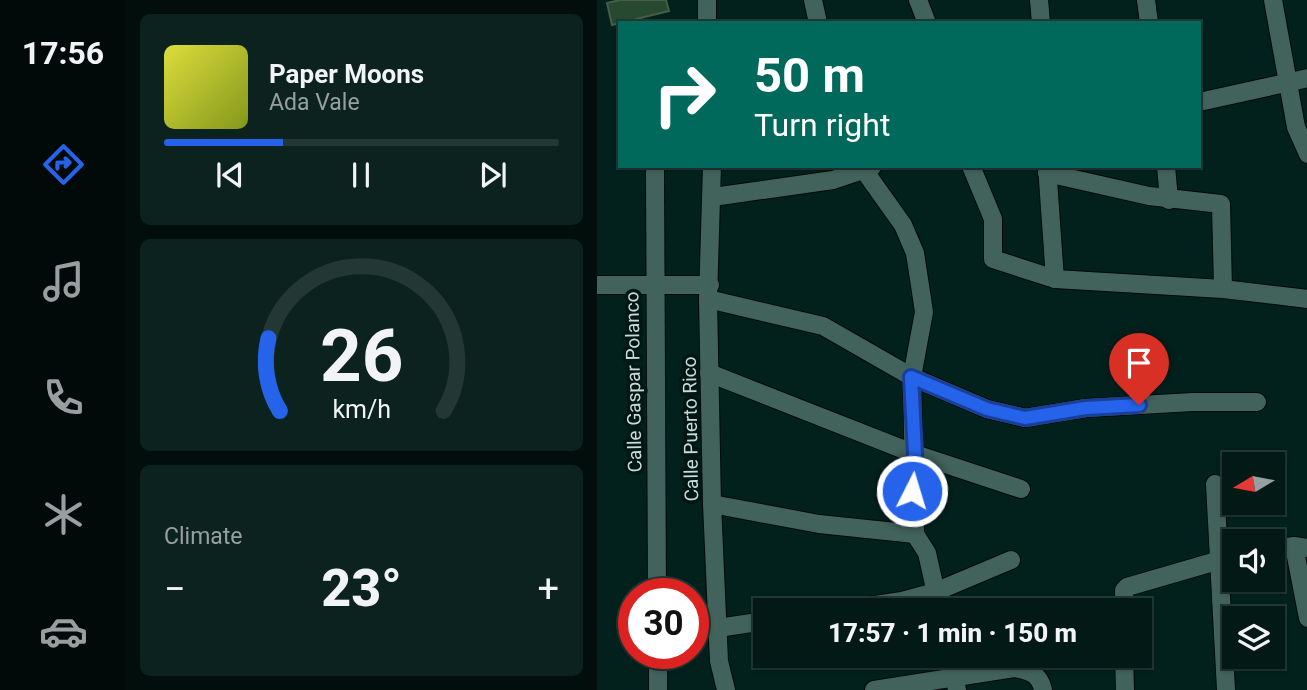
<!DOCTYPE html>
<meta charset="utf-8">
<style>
:root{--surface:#021916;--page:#0c221f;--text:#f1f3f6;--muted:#96a0a1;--line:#233835;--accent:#2563eb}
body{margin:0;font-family:Roboto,sans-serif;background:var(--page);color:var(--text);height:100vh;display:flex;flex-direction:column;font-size:26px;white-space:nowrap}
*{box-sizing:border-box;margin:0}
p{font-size:23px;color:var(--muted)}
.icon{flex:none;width:38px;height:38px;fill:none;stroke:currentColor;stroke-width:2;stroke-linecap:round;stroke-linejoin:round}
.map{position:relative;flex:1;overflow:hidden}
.side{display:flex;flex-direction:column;gap:14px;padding:14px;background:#010e0c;width:471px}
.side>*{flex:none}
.banner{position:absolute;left:21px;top:21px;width:583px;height:147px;border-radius:0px;box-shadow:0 2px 5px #0004,0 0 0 2px var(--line);background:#00695c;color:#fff;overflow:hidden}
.needle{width:46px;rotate:260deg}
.fabs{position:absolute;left:625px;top:452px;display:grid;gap:14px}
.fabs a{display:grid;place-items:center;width:63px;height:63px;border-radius:0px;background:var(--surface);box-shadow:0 2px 5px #0004,0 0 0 2px var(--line);font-size:35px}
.speed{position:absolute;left:21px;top:578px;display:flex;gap:14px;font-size:35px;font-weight:700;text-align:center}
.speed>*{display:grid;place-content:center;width:91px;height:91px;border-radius:50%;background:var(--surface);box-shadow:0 2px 5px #0004,0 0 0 2px var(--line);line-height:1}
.speed .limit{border:10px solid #d22;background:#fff;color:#111}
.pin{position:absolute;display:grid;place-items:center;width:60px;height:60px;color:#fff;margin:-72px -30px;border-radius:50% 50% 50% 0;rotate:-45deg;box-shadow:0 0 7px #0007}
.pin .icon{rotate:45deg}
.me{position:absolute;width:77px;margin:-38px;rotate:5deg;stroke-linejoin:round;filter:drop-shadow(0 0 5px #0008)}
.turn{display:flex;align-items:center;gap:24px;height:147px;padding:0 21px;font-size:32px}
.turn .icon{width:91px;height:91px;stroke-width:2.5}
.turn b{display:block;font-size:49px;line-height:60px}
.big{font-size:52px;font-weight:800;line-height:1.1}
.side .tile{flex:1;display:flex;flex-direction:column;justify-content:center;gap:10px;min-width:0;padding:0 24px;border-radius:10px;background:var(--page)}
.side .dial{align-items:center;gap:0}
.dial svg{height:182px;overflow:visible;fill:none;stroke:var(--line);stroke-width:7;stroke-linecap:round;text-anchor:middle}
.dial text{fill:var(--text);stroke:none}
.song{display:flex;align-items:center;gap:21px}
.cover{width:84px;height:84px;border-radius:10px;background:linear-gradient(135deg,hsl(60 70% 55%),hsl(70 70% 35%))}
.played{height:7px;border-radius:4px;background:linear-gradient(90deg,var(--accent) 30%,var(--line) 30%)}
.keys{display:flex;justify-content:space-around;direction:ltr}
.heat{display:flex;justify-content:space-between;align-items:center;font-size:38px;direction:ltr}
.trip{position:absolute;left:156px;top:598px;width:399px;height:70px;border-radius:0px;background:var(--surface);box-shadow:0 2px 5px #0004,0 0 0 2px var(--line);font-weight:800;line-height:70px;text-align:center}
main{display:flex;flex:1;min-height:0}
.tab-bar{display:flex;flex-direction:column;width:126px;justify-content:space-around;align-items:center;background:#010a09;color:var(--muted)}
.tab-bar .icon{width:49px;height:49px}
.tab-bar .selected{color:var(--accent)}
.tab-bar b{font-size:32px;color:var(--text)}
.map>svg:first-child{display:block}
</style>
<main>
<nav class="tab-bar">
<b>17:56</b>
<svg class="icon selected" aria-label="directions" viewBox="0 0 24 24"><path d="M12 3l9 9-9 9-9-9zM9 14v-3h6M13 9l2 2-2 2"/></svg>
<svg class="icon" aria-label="music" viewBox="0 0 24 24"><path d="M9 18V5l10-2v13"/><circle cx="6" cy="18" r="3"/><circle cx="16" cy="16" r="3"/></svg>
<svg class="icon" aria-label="phone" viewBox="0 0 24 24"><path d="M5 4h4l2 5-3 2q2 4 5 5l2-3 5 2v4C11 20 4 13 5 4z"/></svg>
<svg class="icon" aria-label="climate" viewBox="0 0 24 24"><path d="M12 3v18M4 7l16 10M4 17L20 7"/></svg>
<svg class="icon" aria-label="car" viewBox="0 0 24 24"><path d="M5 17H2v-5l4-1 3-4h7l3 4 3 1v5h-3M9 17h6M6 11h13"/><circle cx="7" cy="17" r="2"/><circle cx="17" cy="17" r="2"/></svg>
</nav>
<section class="side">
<div class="tile">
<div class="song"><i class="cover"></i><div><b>Paper Moons</b><p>Ada Vale</p></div></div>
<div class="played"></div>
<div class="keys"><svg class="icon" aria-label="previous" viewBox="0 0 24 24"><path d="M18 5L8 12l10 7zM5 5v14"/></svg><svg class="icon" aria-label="pause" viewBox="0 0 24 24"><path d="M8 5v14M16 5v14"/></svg><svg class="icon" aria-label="next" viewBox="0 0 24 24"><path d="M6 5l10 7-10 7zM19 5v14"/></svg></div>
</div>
<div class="tile dial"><svg viewBox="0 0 100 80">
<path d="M14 69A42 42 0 1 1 86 69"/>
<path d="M14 69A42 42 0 0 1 9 37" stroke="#2563eb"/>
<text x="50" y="56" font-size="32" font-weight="700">26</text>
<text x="50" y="72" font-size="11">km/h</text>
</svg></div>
<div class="tile"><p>Climate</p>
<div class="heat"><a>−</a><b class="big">23°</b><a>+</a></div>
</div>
</section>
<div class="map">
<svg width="711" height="690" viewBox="0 0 711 690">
<rect width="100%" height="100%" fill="#02211d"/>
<path fill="#264930" stroke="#475d4c" stroke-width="2" d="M23 0H69L72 11 15 25 10 3Z"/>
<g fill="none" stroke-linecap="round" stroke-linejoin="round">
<g stroke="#000907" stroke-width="20">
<g id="minor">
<path d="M110 0V23"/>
<path d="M216 0 221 23"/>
<path d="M321 0 330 23"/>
<path d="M442 0 444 23"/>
<path d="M549 0 552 23"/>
<path d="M676 0 699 127 711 154"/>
<path d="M602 102 711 78"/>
<path d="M115 166 111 299 115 504 122 661 129 690"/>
<path d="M264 166 306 225 318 253 324 292 327 312 315 377 318 534 330 553 343 611"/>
<path d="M374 166 396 219V259L458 279 626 289 711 299"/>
<path d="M450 166 458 279"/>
<path d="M569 166 572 200"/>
<path d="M58 171 60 593"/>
<path d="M450 173 552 196 624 204 626 289"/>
<path d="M116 197 236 180 275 167"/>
<path d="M0 285H113"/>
<path d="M111 299 226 326 315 377 390 409 428 418 489 408 596 402H660"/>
<path d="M112 373 318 454 424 489"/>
<path d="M618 484 629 690"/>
<path d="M115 504 222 524 318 534"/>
<path d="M697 546 711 618"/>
<path d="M676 549 697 546 711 548"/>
<path d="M239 611 305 601 338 592 414 560"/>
<path d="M527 611V590L530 587 637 556"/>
<path d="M121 628 168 621"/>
<path d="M61 653V690"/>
<path d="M353 656 360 690"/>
<path d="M527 656 528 690"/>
<path d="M277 690 417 668C432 670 443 674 446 690"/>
</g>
</g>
<use href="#minor" stroke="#42625c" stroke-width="18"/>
</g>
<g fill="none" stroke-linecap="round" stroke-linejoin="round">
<g stroke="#184099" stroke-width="18">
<path id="route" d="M315 491 318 454 314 377 390 409 428 418 489 408 542 405"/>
</g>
<use href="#route" stroke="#2563eb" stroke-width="12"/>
</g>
<g text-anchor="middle" stroke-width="7" stroke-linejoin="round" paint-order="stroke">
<g font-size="19" fill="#cadbd7" stroke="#001713">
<text transform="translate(36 382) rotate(-91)" y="7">Calle Gaspar Polanco</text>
<text transform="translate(93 429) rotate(-91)" y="7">Calle Puerto Rico</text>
</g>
</g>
</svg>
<div class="fabs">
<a><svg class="needle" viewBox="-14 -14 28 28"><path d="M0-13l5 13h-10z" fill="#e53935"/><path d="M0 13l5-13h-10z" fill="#96a0a1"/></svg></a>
<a><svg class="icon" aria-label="sound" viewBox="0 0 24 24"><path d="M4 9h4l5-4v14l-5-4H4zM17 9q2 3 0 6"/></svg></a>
<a><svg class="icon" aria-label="layers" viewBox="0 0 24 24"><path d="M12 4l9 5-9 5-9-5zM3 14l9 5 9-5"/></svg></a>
</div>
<div class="speed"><div class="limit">30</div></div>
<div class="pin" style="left:542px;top:405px;background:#d93025"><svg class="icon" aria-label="arrive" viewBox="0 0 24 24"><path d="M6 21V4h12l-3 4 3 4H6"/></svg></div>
<svg class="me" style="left:315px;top:491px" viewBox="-20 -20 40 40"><circle r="17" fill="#2563eb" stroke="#fff" stroke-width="3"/><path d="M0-11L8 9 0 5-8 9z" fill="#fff"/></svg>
<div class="trip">17:57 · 1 min · 150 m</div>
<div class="banner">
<div class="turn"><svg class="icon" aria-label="right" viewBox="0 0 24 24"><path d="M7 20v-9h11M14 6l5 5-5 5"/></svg><div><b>50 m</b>Turn right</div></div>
</div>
</div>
</main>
